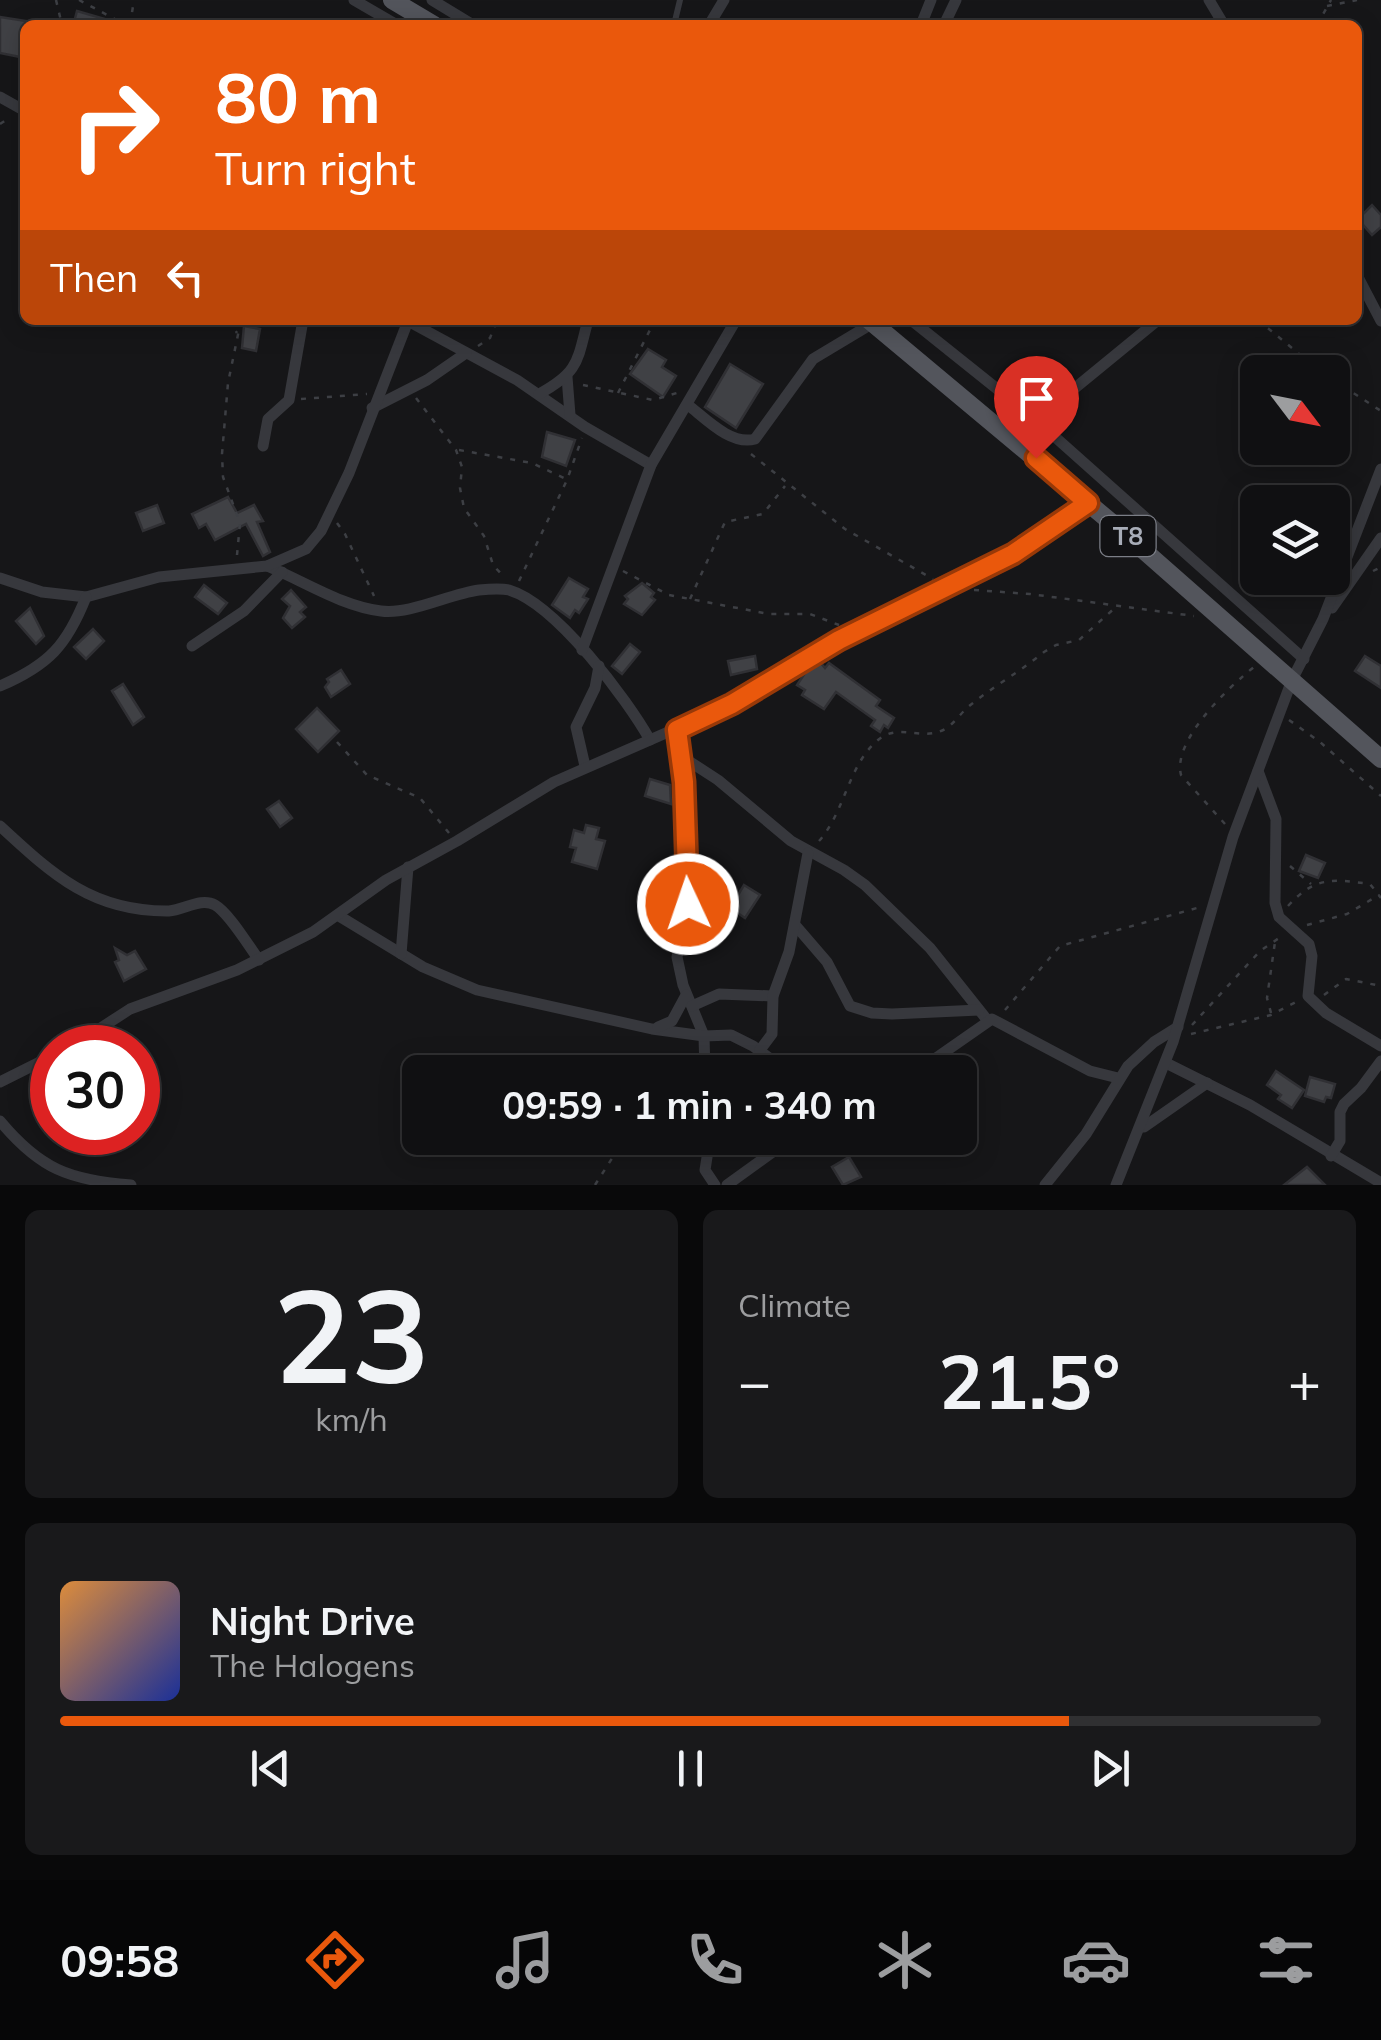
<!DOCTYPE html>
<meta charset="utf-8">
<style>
:root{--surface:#101012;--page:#19191b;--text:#f1f3f6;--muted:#9c9d9f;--line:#303032;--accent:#ea580c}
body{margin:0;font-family:Mulish,sans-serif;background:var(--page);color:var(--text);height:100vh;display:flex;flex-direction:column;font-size:38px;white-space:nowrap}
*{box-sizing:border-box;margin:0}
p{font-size:32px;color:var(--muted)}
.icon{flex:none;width:55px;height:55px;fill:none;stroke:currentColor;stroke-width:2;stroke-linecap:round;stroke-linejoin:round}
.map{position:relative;height:1185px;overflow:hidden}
.panel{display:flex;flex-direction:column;gap:25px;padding:25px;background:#09090a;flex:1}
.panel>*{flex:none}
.banner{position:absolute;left:20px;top:20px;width:1342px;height:305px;border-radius:15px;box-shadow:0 5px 25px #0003,0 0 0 2px var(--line);background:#ea580c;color:#fff;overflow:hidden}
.needle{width:65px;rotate:122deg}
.tools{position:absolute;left:1240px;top:355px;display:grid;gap:20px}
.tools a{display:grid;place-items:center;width:110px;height:110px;border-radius:15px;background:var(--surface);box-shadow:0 5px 25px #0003,0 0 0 2px var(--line);font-size:50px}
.speed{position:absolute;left:30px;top:1025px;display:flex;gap:20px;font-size:50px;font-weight:700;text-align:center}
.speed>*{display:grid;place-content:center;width:130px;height:130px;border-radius:50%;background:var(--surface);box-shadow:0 5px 25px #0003,0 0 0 2px var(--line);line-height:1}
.speed .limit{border:15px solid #d22;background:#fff;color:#111}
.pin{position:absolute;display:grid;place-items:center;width:85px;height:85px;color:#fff;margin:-102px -42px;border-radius:50% 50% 50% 0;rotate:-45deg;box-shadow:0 0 10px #0007}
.pin .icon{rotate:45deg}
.me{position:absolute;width:110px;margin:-55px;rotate:357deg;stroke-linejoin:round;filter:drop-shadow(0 0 8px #0008)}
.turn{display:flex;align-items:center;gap:35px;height:210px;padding:0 30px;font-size:45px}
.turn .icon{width:130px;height:130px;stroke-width:2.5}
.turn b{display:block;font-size:70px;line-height:85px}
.then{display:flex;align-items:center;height:95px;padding:0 30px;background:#0003;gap:20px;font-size:38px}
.big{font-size:75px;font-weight:700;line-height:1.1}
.panel .card{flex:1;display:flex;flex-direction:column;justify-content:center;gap:15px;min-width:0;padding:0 35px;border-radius:15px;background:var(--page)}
.panel .dial{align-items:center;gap:0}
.dial b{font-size:130px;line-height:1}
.song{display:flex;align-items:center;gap:30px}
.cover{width:120px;height:120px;border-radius:15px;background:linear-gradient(135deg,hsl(30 70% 55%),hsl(230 70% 35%))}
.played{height:10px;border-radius:5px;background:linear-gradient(90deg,var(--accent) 80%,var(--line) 80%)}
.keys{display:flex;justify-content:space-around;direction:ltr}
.heat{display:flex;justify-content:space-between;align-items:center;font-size:55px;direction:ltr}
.panel .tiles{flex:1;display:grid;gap:25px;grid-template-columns:1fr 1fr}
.card:last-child{grid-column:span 2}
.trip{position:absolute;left:402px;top:1055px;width:575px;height:100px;border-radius:15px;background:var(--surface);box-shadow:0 5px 25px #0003,0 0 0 2px var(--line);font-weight:700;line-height:100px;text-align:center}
.tabs{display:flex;height:160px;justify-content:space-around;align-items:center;background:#060607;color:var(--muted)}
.tabs .icon{width:70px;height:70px}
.tabs .current{color:var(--accent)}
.tabs b{font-size:45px;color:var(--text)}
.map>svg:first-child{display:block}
</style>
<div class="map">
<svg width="1381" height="1185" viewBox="0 0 1381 1185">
<rect width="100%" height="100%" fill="#161618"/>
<g fill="#404145" stroke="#303034" stroke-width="2.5">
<path d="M77 11 115 22V25L74 22Z"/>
<path d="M0 17 26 21 20 57 0 53Z"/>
<path d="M1372 205 1381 215V227L1372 235 1358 219Z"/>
<path d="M244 326 260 329 256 351 242 348Z"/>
<path d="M648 349 666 360 662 367 676 376 663 397 630 374Z"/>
<path d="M730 364 763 384 736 428 705 407Z"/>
<path d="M547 432 575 440 566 466 542 457Z"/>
<path d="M1285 448H1324L1307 464 1300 457 1297 460Z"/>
<path d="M228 497 237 513 254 505 263 521 257 522 270 552 263 556 246 524 215 540 206 524 199 528 192 514Z"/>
<path d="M157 505 164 523 143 531 136 513Z"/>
<path d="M569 578 588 589 583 597 588 599 579 613 575 610 570 618 552 605Z"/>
<path d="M642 583 654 593 651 597 655 600 642 615 624 604 628 599 625 596Z"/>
<path d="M204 585 227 603 218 614 195 597Z"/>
<path d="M291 590 306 607 300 612 305 617 292 628 283 618 290 606 282 599Z"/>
<path d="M30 608 44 636 36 644 16 621Z"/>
<path d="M93 629 104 641 86 659 74 647Z"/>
<path d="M630 644 640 652 622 674 612 666Z"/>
<path d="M755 656 757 669 731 675 728 661Z"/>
<path d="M1365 656 1381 666V688L1355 671Z"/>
<path d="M820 662 825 668 829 663 880 700 876 706 894 718 888 728 884 725 880 732 871 726 875 720 836 692 824 709 802 695 805 690 797 685 807 670Z"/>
<path d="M341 670 350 684 331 697 325 687 329 682 327 679Z"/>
<path d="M123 684 144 717 133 725 112 691Z"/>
<path d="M317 708 339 731 318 752 296 729Z"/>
<path d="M650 779 670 785 671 804 645 796Z"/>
<path d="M279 801 292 818 280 827 267 809Z"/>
<path d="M586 825 599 828 596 839 605 841 597 869 572 862 576 848 570 847 574 830 584 833Z"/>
<path d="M1306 855 1325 863 1318 878 1299 871Z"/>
<path d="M744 885 760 895 745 918 730 908Z"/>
<path d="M115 948 127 955 135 951 146 969 124 981 115 962 119 960Z"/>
<path d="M1276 1071 1304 1090 1292 1108 1278 1099 1281 1095 1267 1085Z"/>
<path d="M1310 1077 1335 1084 1331 1098 1326 1097 1324 1102 1305 1096Z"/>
<path d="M849 1157 861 1177 843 1185 832 1167Z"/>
<path d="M1307 1167 1325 1185H1284Z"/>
</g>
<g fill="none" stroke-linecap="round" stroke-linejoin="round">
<g stroke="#3d3f44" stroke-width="2.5" stroke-dasharray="5 8" stroke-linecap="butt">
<path d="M56 0 62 25"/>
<path d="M79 0 126 25"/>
<path d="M1327 6 1357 0"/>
<path d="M130 25 134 0"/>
<path d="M351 25 355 13"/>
<path d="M1317 25 1331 0"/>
<path d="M0 124 9 118"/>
<path d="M229 320 237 333"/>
<path d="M1258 320 1321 372"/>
<path d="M478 346 490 338 497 320"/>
<path d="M1332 379 1381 411"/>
<path d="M583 385 653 400 677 393"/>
<path d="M618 393 655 320"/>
<path d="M416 398 456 450 462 467 460 488 464 508 484 536 493 565 504 577"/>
<path d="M301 399 367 394"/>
<path d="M459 450 532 463 566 479"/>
<path d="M751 454 845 529 933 579"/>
<path d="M337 523 345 534 374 596"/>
<path d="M237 555 240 523 223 477 222 454 228 383 241 320"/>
<path d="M623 571 669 595 769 614H810L839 625"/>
<path d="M1373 571 1381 567"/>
<path d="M519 581 567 480 582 438"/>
<path d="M974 590 1030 594 1194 616"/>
<path d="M690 599 725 522 763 514 785 486"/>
<path d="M1289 720 1320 742 1381 796"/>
<path d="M337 742 367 775 420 798 449 833"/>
<path d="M1225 824 1181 775C1172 740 1230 686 1254 667"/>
<path d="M819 841C845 812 848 765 878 740 899 722 923 742 945 729 954 724 960 714 968 707 992 687 1020 672 1044 652L1056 645 1079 640 1117 606"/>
<path d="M1290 866 1311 884"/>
<path d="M1288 906C1315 876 1333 879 1370 884L1381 898"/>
<path d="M1307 925 1347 914 1379 895"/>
<path d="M1324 995 1346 979 1381 986"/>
<path d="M1005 1010 1060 946 1197 908"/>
<path d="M1271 1013 1267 998 1275 942"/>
<path d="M1192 1025 1260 951 1282 936"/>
<path d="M1191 1034 1271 1015 1298 1001"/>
<path d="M595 1185 625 1138"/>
</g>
<path stroke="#37383d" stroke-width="6" d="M674 25 680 0"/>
<g stroke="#37383d" stroke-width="11">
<path d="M354 0 397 25"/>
<path d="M432 0 473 25"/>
<path d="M1209 0 1224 25"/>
<path d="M709 25 724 0"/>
<path d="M921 25 931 0"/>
<path d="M944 25 956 0"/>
<path d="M0 97 25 111"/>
<path d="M1358 277 1381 321"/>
<path d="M406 320 517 380 585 427 651 465"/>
<path d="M911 320 1036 420 1304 659"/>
<path d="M567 377 570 415"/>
<path d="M539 394C579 372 577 362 588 320"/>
<path d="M688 405C705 418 731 446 755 439L813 359 873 323"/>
<path d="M372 408 427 380 466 353"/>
<path d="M1036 420 1158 320"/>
<path d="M263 446 268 419 289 400 303 320"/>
<path d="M267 566C304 581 341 606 381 611 410 615 449 594 479 590 489 589 500 588 509 590 556 604 627 699 650 740"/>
<path d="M0 578 42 592 86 597 159 577 267 566 306 549 321 531 349 473 408 321"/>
<path d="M1332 608 1381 538"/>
<path d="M192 646 244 611 282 572"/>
<path d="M582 650 651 465 736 320"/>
<path d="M0 686C49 665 67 645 86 597"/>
<path d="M677 730 690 892 677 957 683 985 704 1036 705 1072"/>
<path d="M681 756 718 780 791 841 844 870 865 885 930 948 988 1021"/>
<path d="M585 766 576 727 595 688 599 666"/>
<path d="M1258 771 1276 819 1275 903 1279 917 1309 944 1312 956 1308 996 1326 1013 1381 1046"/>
<path d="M0 826C52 874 92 912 169 911 184 910 201 897 215 905 229 913 248 945 259 960"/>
<path d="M339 916 423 967 477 990 652 1029 704 1036 731 1035 753 1046 788 1072"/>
<path d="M796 926 827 962 850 1006 872 1013 892 1014 979 1010"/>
<path d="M401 954 408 867"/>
<path d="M692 1006 719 994 773 996"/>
<path d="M658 1027 672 1021 686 995"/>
<path d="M70 1048 130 1009 237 970 313 932 386 880 457 841 554 782 732 704 839 640 1013 555 1088 503"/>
<path d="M760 1050 772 1034 773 996 789 952 808 853"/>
<path d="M1166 1063 1250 1105 1381 1183"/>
<path d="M916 1072 992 1019 1090 1071 1118 1078"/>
<path d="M0 1082 52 1056"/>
<path d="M0 1121C40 1169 69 1180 131 1185"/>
<path d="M1144 1127 1207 1083"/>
<path d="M710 1138 705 1170 715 1185"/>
<path d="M1331 1156 1340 1141V1112L1344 1104 1361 1088 1381 1061"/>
<path d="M727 1185 792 1138"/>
<path d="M1045 1185 1086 1134 1128 1066 1154 1042 1178 1027"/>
<path d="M1116 1185 1173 1042 1233 837 1292 680 1323 619 1381 469"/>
</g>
<g stroke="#53555c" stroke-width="18">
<path d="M392 0 434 25"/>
<path d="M869 320 1124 533 1381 759"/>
</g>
</g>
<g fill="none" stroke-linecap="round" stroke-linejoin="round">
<g stroke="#983908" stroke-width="25">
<path id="route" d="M688 904 684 782 677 730 732 704 839 640 1013 554 1088 503 1036 458"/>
</g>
<use href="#route" stroke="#ea580c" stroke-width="18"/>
</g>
<g text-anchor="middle" stroke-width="10" stroke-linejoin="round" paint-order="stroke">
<rect fill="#111113" stroke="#7b7e86" stroke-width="2.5" x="1100.5" y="516" width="55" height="40" rx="8"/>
<g font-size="25" font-weight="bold" fill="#a8adb8">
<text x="1128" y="545">T8</text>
</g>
</g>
</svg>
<div class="tools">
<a><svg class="needle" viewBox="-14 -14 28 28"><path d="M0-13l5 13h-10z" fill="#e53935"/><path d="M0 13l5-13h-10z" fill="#9c9d9f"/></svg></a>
<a><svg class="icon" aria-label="layers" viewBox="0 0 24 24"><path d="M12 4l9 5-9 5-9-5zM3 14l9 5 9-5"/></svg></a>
</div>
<div class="speed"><div class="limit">30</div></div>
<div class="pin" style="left:1036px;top:458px;background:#d93025"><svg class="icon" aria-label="arrive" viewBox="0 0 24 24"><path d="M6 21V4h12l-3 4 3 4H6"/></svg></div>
<svg class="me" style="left:688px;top:904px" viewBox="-20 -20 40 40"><circle r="17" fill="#ea580c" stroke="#fff" stroke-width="3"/><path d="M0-11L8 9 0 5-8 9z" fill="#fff"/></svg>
<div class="trip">09:59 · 1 min · 340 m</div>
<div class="banner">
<div class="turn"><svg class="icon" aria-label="right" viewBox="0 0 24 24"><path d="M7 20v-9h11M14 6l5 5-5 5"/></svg><div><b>80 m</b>Turn right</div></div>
<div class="then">Then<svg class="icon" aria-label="left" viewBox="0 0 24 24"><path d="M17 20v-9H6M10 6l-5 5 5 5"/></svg></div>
</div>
</div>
<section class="panel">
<div class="tiles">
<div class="card dial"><b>23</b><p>km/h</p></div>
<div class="card"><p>Climate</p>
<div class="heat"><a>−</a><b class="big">21.5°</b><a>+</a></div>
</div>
<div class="card">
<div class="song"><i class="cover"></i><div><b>Night Drive</b><p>The Halogens</p></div></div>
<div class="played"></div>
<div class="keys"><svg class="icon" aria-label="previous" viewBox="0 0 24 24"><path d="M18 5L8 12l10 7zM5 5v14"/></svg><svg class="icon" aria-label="pause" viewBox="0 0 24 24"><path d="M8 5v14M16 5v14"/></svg><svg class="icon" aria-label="next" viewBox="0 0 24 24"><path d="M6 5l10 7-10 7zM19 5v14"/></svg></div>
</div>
</div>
</section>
<nav class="tabs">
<b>09:58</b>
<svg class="icon current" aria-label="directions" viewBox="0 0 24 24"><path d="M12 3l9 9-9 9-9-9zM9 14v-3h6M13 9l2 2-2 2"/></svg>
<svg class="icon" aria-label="music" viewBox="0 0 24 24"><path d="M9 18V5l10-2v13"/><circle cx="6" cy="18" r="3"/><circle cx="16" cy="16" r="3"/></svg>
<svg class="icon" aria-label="phone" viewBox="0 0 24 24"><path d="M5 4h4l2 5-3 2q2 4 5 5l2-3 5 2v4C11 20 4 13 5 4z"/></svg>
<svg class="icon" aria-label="climate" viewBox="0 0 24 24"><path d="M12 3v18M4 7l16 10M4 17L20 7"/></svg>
<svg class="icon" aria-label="car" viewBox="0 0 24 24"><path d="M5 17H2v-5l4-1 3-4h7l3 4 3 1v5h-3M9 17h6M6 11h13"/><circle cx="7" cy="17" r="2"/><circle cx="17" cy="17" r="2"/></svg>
<svg class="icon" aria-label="filters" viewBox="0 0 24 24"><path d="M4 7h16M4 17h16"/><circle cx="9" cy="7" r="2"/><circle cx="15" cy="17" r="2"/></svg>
</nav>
